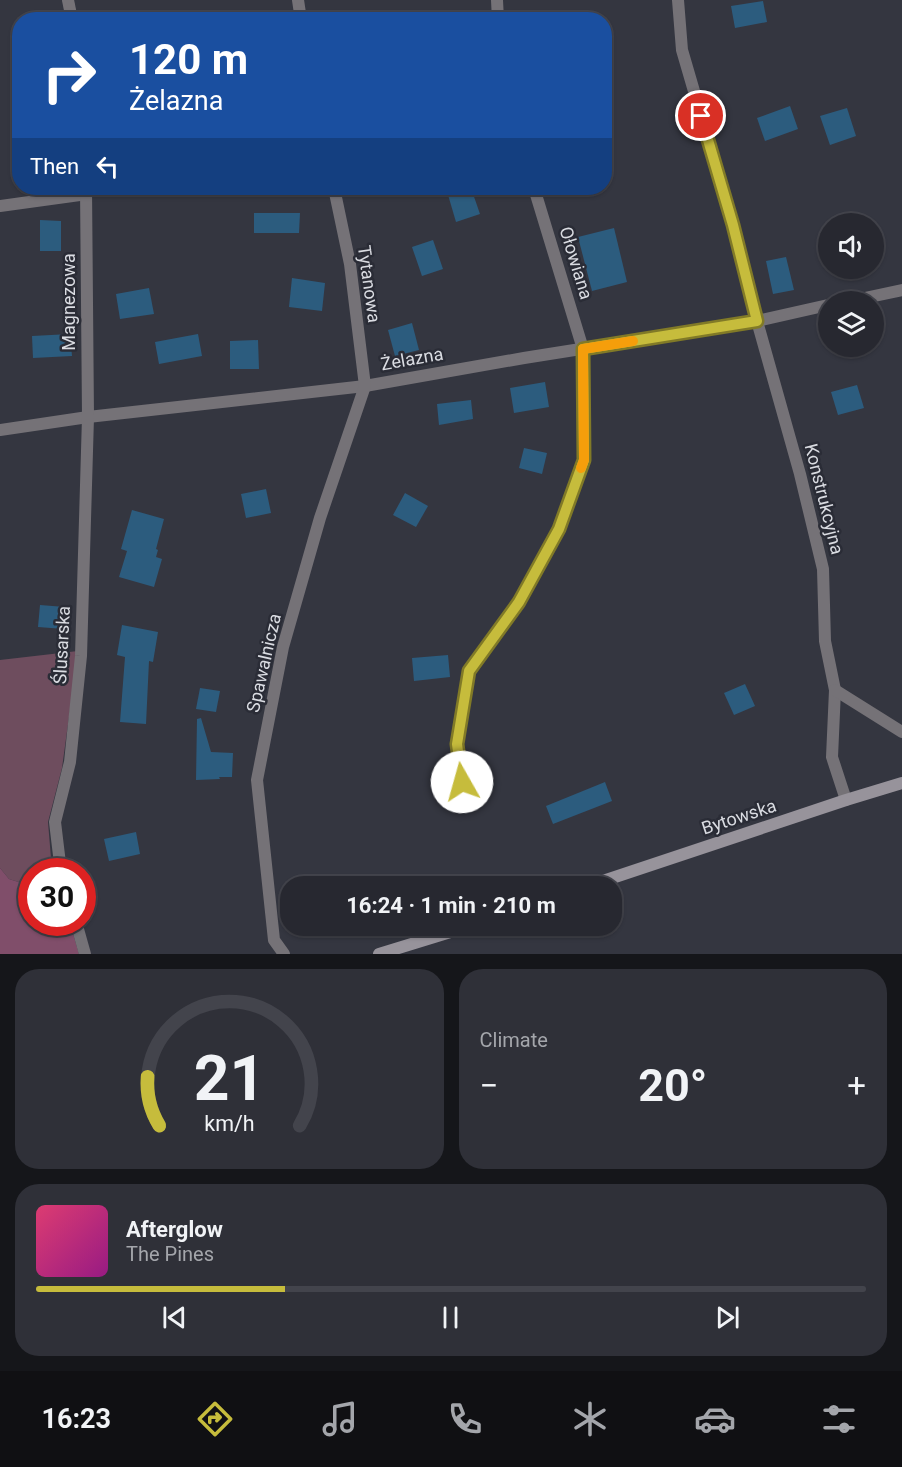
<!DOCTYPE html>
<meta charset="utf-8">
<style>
:root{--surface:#272830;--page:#2f3038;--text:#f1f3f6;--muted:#a4a6ab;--line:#43444c;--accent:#c6bc3c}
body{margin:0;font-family:Roboto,sans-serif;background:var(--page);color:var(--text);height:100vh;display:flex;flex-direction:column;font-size:22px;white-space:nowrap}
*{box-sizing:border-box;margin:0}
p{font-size:20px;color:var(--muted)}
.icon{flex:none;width:33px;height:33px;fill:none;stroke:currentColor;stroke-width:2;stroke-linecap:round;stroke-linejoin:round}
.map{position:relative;height:954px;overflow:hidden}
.sheet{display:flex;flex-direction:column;gap:15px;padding:15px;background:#15161a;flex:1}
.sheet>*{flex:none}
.hud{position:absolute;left:12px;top:12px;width:600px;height:183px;border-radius:24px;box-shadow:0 2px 4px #0004,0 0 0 2px var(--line);background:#1a4fa0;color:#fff;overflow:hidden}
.controls{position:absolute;left:818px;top:213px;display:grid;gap:12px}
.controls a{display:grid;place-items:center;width:66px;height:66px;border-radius:50%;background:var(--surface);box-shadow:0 2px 4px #0004,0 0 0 2px var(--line);font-size:30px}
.speed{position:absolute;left:18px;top:858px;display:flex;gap:12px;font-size:30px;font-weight:700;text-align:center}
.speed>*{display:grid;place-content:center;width:78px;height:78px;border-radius:50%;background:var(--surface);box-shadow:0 2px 4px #0004,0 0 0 2px var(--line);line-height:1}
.speed .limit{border:9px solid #d22;background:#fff;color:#111}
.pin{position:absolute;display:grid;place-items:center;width:51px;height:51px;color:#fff;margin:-26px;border:3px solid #fff;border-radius:50%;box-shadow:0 2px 6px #0007}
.me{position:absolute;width:66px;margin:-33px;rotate:353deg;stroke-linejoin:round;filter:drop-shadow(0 0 4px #0008)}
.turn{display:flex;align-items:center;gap:21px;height:126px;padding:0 18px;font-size:27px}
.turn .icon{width:78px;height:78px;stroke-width:2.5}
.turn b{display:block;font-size:42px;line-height:51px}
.then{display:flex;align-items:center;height:57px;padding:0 18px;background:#0003;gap:12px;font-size:22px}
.big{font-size:45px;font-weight:700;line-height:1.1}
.sheet .card{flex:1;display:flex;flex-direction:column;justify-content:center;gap:9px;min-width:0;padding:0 21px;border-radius:24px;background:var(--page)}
.sheet .dial{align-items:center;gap:0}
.dial svg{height:156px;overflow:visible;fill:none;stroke:var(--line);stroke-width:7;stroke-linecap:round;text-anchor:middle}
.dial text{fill:var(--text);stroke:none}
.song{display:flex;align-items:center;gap:18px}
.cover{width:72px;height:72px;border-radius:9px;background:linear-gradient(135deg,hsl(340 70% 55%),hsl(310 70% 35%))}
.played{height:6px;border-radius:3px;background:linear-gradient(90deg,var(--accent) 30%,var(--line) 30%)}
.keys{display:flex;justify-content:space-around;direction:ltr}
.heat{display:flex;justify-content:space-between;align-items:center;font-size:33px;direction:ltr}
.sheet .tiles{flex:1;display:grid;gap:15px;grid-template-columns:1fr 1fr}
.card:last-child{grid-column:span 2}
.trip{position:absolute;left:280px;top:876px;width:342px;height:60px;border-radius:24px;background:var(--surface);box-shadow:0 2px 4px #0004,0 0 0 2px var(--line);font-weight:700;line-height:60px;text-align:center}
.tab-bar{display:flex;height:96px;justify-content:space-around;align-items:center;background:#101013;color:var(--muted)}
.tab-bar .icon{width:42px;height:42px}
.tab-bar .on{color:var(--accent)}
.tab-bar b{font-size:27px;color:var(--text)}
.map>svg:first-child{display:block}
</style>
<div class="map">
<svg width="902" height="954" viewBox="0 0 902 954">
<rect width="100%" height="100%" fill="#343640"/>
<path fill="#6e4d5e" d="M78 651 62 768 48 822 51 858 55 871 32 872 31 886 9 879 0 868V660Z"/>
<path fill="#804e6a" d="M0 868 9 879 31 886 32 922 70 923 79 954H0Z"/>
<g fill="#2c5c7e">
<path d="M763 1 767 22 735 28 731 6Z"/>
<path d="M790 106 798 129 765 141 757 118Z"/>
<path d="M847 108 856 136 830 145 820 116Z"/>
<path d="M446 188H471L480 214 456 222Z"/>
<path d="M254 213H300L299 233H254Z"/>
<path d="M40 220 61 221V251H40Z"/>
<path d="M614 228 627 282 592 291 578 237Z"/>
<path d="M433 240 443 269 422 276 412 247Z"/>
<path d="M786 257 794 290 773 294 766 261Z"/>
<path d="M292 278 325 283 322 311 289 307Z"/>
<path d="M149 288 154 314 120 319 116 294Z"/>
<path d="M412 323 419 350 395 356 388 330Z"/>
<path d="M70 334 72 356 33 358 32 336Z"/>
<path d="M198 334 202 356 159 364 155 342Z"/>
<path d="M258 340 259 369H230V341Z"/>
<path d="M545 382 549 407 514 413 510 388Z"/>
<path d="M857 385 864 408 838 415 831 392Z"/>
<path d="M471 400 473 419 439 425 437 404Z"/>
<path d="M524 448 547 453 542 474 519 468Z"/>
<path d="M266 489 271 513 246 518 241 494Z"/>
<path d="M405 493 428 506 416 527 393 515Z"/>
<path d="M132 510 164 519 156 549 158 550 156 557 162 559 154 587 119 577 127 551 121 549Z"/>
<path d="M40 605 65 607 64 629 38 627Z"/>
<path d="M122 625 158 632 153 662 149 661 146 724 120 722 125 657 117 655Z"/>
<path d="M448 655 450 677 414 681 412 658Z"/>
<path d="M745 684 755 706 734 715 724 693Z"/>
<path d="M200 688 220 691 216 712 196 709Z"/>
<path d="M201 718 211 752 233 753 232 777H219L220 779 196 780 197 719Z"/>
<path d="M605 782 612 801 553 824 546 806Z"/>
<path d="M136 832 140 854 109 861 104 839Z"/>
</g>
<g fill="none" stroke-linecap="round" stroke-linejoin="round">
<g stroke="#757277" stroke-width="12">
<path d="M68 0 72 20"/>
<path d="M298 0 301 20"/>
<path d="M497 0 498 20"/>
<path d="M678 0 682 50 733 225 757 321 800 474 823 569 825 641 835 690 832 757 846 800"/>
<path d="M0 206 87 194"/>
<path d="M846 302 902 290"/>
<path d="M0 430 88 417 365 386 524 358 757 321 828 305"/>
<path d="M835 690 902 732"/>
<path d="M462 782 457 744 469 671 519 602 559 529 584 460 583 349 534 188"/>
<path d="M61 872 55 822 70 762 81 656 88 417 86 188"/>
<path d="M76 922 85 954"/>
<path d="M284 954 274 940 257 780 283 647 320 518 365 386 350 264 334 188"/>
</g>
<g stroke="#97939b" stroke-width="12">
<path d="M588 886 846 800 902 783"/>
<path d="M379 954 470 926"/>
</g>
</g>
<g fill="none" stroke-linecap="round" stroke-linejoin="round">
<g stroke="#817a27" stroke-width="15">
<path id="route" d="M462 782 457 744 469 671 519 602 559 529 584 460 583 349 757 321 733 225 701 116"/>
</g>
<use href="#route" stroke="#c6bc3c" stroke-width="10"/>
<path stroke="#f59e0b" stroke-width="10" d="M581 468 584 460 583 349 633 341"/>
</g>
<g text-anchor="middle" stroke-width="5" stroke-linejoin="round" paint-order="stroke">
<g font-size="18" fill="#dadce2" stroke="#2a2c36">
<text transform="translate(576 263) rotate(73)" y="6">Ołowiana</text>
<text transform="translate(369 284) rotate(82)" y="6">Tytanowa</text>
<text transform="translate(69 302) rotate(-90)" y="6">Magnezowa</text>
<text transform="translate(412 359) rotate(-10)" y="6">Żelazna</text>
<text transform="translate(824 499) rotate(76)" y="6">Konstrukcyjna</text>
<text transform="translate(62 645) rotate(-87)" y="6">Ślusarska</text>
<text transform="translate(264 663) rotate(-77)" y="6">Spawalnicza</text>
<text transform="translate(739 817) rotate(-18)" y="6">Bytowska</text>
</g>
</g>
</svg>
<div class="controls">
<a><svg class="icon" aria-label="sound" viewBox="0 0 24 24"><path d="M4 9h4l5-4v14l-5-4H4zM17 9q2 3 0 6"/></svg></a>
<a><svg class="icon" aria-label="layers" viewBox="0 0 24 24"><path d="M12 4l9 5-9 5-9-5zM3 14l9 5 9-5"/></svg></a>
</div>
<div class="speed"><div class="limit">30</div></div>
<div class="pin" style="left:701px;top:116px;background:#d93025"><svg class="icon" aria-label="arrive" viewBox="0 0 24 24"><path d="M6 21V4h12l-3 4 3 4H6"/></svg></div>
<svg class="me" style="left:462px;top:782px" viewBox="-20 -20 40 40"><circle r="19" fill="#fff"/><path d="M0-13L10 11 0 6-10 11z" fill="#c6bc3c"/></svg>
<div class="trip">16:24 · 1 min · 210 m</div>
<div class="hud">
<div class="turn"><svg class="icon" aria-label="right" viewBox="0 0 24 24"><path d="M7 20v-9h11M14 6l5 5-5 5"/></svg><div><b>120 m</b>Żelazna</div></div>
<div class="then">Then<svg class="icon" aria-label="left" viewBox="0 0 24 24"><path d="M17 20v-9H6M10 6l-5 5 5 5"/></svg></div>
</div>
</div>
<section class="sheet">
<div class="tiles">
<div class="card dial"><svg viewBox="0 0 100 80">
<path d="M14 69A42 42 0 1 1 86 69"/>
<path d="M14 69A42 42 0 0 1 8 44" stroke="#c6bc3c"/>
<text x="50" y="56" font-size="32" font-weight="700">21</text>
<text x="50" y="72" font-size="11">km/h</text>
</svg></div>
<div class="card"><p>Climate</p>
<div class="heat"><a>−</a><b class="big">20°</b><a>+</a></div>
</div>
<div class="card">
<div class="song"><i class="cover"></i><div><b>Afterglow</b><p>The Pines</p></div></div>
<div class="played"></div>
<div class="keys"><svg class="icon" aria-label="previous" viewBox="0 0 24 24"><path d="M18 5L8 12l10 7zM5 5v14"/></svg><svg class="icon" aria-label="pause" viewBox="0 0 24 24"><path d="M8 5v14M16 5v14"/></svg><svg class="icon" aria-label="next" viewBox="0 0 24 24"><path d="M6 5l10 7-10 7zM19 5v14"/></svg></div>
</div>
</div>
</section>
<nav class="tab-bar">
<b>16:23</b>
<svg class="icon on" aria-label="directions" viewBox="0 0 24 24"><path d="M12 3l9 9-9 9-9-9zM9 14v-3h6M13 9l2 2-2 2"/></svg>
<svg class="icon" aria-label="music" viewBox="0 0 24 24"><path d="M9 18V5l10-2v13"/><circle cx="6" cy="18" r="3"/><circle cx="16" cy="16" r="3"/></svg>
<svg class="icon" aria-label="phone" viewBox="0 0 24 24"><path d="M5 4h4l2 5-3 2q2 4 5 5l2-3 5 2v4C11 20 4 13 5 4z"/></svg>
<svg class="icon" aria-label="climate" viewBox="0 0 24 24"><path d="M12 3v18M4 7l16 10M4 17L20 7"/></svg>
<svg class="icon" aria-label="car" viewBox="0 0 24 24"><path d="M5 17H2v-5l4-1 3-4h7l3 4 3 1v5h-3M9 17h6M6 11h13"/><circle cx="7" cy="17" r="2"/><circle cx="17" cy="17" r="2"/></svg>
<svg class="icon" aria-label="filters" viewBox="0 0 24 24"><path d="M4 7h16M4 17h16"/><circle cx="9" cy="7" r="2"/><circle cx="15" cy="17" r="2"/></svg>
</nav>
